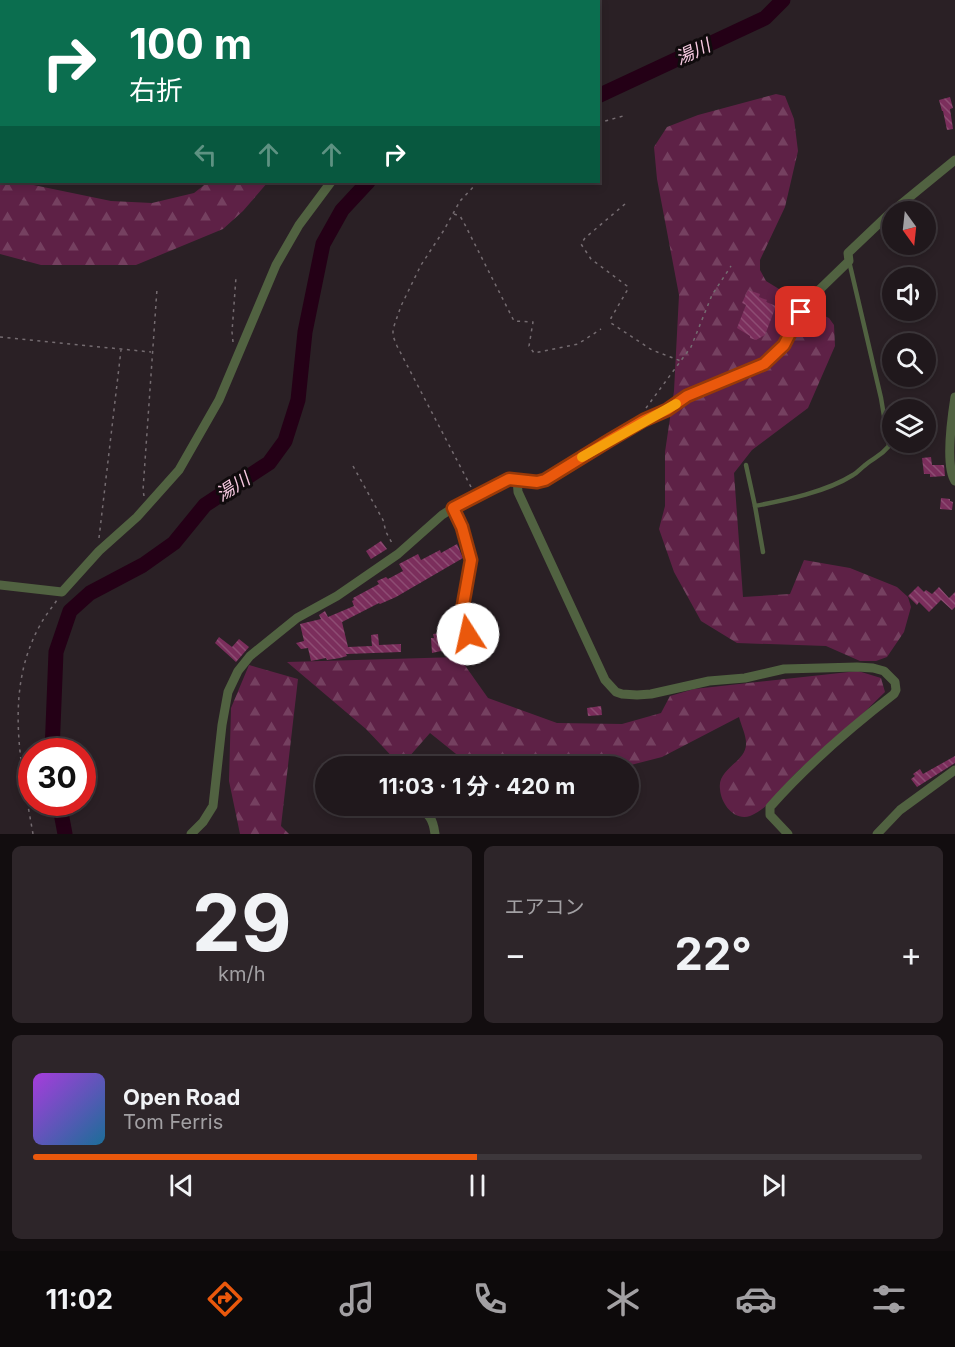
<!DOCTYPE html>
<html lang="ja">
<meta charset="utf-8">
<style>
:root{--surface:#20181c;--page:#2d2529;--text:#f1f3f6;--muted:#a2a0a3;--line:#3d373b;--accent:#ea580c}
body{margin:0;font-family:Inter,"Noto Sans JP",sans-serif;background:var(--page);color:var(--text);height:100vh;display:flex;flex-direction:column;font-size:22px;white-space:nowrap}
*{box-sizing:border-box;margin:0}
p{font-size:20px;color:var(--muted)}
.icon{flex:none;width:33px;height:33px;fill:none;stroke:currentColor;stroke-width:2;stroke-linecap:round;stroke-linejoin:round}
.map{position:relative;height:834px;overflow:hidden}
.drawer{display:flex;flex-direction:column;gap:12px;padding:12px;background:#120d0f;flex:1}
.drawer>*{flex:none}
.top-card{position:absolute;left:0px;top:0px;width:600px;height:183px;box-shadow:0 3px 9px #0003,0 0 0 2px var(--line);background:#0b6e4f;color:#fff;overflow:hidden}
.needle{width:39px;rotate:165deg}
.controls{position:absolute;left:882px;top:201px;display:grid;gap:12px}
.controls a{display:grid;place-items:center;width:54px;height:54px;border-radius:50%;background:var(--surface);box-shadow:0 3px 9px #0003,0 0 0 2px var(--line);font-size:30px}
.speed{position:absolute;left:18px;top:738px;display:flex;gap:12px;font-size:30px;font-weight:700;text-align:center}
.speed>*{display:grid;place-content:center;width:78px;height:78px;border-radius:50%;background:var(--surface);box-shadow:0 3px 9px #0003,0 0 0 2px var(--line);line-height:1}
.speed .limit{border:9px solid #d22;background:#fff;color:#111}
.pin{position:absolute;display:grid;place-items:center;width:51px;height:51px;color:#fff;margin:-26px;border-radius:12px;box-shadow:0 3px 9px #0006}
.me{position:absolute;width:66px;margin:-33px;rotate:350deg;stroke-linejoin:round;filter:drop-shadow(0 0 4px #0008)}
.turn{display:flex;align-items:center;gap:21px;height:126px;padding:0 30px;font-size:27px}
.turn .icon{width:78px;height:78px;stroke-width:2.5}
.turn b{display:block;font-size:42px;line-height:51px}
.lanes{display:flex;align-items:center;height:57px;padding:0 30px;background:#0003;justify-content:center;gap:30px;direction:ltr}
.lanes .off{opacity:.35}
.big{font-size:45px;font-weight:700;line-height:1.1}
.drawer .tile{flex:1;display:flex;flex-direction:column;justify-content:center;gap:9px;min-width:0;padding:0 21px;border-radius:9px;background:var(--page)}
.drawer .dial{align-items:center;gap:0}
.dial b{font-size:78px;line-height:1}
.song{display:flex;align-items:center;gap:18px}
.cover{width:72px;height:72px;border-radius:9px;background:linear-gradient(135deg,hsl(280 70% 55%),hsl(200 70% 35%))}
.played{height:6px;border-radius:3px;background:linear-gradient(90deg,var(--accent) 50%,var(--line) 50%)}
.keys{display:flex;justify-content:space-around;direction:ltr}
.heat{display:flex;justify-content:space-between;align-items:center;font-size:33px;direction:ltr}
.drawer .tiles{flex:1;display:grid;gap:12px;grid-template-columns:1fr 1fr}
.tile:last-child{grid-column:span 2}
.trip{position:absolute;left:315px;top:756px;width:324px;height:60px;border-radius:30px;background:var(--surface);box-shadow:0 3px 9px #0003,0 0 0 2px var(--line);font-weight:700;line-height:60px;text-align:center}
.menu{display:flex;height:96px;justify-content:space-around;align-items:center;background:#0d0a0b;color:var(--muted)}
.menu .icon{width:42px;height:42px}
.menu .on{color:var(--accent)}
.menu b{font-size:27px;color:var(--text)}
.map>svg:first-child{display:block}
</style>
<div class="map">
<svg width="955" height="834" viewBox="0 0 955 834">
<defs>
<pattern id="forest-firs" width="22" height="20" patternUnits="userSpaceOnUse" patternTransform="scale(1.5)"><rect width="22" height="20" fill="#5e2146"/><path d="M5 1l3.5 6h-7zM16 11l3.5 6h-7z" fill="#754060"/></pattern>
<pattern id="building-back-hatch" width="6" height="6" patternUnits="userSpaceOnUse" patternTransform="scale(1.5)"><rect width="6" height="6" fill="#7b2e5c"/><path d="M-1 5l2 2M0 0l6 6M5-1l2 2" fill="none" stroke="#8d4c73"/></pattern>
</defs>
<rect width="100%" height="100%" fill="#2a2025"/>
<g fill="url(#forest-firs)">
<path d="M776 94 785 96 794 119 798 151 785 207 760 260V270L766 281 818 313 829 318 834 325 835 346 808 408 752 450 734 473 743 597 790 594 804 560 850 568 897 587 908 597 911 607 904 632 887 657 876 661H860L826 646 737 643 701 621 674 572 659 529 665 506V452L674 391 679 295 657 179 654 147 667 127 698 115Z"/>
<path d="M0 182H19L111 201 152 203 194 193 208 182H268L243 211 223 229 136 265H41L0 254Z"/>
<path d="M459 657 488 698 557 723 622 724 661 713 670 696 694 689 858 671 881 678 885 692C866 710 848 729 828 746 819 754 809 761 800 769 783 784 771 808 750 816 734 821 721 804 720 789 717 768 747 762 746 743 746 735 741 725 739 717L662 757 627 766H471L430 733 401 766 366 729 287 662Z"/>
<path d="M249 665 298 679 281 826 289 834H240L229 781 231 708Z"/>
</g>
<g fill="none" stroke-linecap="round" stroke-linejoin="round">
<g stroke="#240016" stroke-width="15">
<path d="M598 96 765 18 783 0"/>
<path d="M52 752 56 652 70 611 90 593 143 565 174 543 205 505 269 463 285 441 298 400 305 332 323 244 342 210 368 182"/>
<path d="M59 802 65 834"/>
</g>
</g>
<g fill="url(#building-back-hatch)">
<path d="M950 97 953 108 950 109 953 129 947 130 943 111H942L939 100Z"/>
<path d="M748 290 760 294 759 297 767 300 766 302 776 306 765 335 756 340 750 338V336L737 328 746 305 742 303Z"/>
<path d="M931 457 932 465H944L945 476 930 477V474H924L922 458Z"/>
<path d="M941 498 950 499V501L953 502 952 510 940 509Z"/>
<path d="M381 541 387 549 371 559 366 551Z"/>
<path d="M457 544 463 558 396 597 380 604 379 603 342 622 348 647 372 646 371 635 378 634 379 645 401 644V652L346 654 347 656 340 658 327 660 326 658 311 661 308 648 301 649 296 643 304 641 300 624 321 619 319 615 325 611 328 617 354 606 352 601 354 600 353 598 379 584 377 581 386 577 388 579 403 571 399 564 418 554 421 560 440 550 441 553Z"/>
<path d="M918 586 924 592 926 590 932 594 939 587 949 598 955 592V607L952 610 941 600 929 612 919 602 917 605 908 596Z"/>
<path d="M440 633 441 635 451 633 455 648 432 653 431 638H434L433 634Z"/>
<path d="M219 637 232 647 239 639 249 647 236 662 215 643Z"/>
<path d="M601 706 602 715 588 716 587 708Z"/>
<path d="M955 756V763L917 787 911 779 915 776 913 774 920 769 923 774Z"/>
</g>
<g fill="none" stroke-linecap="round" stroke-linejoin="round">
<g stroke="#756c71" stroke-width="1.5" stroke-dasharray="3 4.5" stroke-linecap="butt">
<path d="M598 123 623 116"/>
<path d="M625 204 585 238 581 244 591 259 627 286 628 289 611 318V323L652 350 681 361"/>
<path d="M454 214 460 216 463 221 514 321 533 322 529 346 534 353 578 344 601 329"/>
<path d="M0 337 151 352"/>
<path d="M233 342 232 332 236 277"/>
<path d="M646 408 691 347 712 295 731 266"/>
<path d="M353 466 383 520 386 532 393 545"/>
<path d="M471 487 397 346 393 336V329L401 306 421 265 444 230 460 201 478 182"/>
<path d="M144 496 143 490 157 289"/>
<path d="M99 538 121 350"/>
<path d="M33 834C21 765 4 692 39 627 44 617 51 609 57 600"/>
</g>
<g stroke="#516241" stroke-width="4.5">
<path d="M746 465 755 506"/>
<path d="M763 552 755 506C786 500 826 492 853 475 857 473 860 469 864 466 874 457 879 458 889 446L881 398 849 261"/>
</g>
<g stroke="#516241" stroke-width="9">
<path d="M293 0 295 2"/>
<path d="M448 0V2"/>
<path d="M42 2V0"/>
<path d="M351 2 353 0"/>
<path d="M396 2 398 0"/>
<path d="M581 2 582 0"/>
<path d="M955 397C952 416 945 466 955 481"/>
<path d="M517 479 518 492 605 680 616 692 622 694 637 695 651 694 709 681 745 678 784 669 857 667 873 668 884 671 895 682 896 690 894 694C850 728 807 765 770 807V815L788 834"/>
<path d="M453 508 462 527 470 560 463 605 468 634"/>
<path d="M0 585 62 592 99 551 137 517 179 470 219 400 276 265 299 225 331 182"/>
<path d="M416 806C429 814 433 818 435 834"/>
<path d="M191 834 203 822 213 806 222 725 228 692 238 671 250 656 297 618 337 596 398 554 442 515 453 508 509 479 537 482 545 480 610 440 644 420 667 410 687 396 764 364 784 345 802 312 816 293 849 261 848 253 889 214 955 160"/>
<path d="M877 834 900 810 955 770"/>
</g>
<g stroke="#6a8550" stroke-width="14">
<path d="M311 2 314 0"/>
<path d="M0 138 2 137"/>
</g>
</g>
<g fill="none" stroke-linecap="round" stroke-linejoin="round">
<g stroke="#983908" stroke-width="15">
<path id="route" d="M468 634 463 605 471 560 462 527 453 508 509 479 537 482 545 480 610 440 644 420 667 410 687 396 764 364 784 345 801 312"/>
</g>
<use href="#route" stroke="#ea580c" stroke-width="10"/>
<path stroke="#f59e0b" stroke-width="10" d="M582 457 676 404"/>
</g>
<g text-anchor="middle" stroke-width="6" stroke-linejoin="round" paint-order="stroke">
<g font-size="18" font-style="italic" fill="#f7c9e1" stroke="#100b0d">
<text transform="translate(693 52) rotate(-25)" y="6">湯川</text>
<text transform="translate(233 487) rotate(-33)" y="6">湯川</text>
</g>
</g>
</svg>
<div class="controls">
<a><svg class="needle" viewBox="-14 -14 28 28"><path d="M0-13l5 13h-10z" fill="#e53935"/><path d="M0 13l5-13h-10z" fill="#a2a0a3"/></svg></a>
<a><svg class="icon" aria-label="sound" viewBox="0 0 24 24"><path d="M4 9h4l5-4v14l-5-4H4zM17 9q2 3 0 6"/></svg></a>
<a><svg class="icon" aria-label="search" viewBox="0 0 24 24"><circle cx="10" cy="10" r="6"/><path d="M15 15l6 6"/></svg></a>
<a><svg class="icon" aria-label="layers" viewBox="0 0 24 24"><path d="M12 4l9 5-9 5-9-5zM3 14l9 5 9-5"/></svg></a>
</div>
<div class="speed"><div class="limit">30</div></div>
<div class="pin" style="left:801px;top:312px;background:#d93025"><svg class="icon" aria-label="arrive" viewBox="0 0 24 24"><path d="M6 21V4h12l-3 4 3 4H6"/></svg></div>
<svg class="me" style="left:468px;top:634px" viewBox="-20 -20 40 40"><circle r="19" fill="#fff"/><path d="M0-13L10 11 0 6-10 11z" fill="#ea580c"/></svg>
<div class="trip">11:03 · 1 分 · 420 m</div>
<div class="top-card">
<div class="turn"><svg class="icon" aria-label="right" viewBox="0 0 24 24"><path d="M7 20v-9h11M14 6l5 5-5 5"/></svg><div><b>100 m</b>右折</div></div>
<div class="lanes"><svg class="icon off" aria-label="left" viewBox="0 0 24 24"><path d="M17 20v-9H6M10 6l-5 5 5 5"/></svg><svg class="icon off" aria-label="ahead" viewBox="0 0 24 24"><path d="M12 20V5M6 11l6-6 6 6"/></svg><svg class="icon off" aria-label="ahead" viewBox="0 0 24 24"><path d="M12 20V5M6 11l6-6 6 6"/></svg><svg class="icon" aria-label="right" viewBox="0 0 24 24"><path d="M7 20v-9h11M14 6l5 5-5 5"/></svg></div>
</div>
</div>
<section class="drawer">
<div class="tiles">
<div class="tile dial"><b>29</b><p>km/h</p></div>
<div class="tile"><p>エアコン</p>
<div class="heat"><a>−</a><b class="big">22°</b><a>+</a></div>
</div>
<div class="tile">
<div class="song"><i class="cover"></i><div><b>Open Road</b><p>Tom Ferris</p></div></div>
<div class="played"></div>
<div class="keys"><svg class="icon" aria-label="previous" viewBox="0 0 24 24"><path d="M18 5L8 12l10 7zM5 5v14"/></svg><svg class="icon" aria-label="pause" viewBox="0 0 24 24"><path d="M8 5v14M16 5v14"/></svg><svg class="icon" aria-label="next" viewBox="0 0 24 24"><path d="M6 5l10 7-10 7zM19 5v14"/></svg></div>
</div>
</div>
</section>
<nav class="menu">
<b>11:02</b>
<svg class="icon on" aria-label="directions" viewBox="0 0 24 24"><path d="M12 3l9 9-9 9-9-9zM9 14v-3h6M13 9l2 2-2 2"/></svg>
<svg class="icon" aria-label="music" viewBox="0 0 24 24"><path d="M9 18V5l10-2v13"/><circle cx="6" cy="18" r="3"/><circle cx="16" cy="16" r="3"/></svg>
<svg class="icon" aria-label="phone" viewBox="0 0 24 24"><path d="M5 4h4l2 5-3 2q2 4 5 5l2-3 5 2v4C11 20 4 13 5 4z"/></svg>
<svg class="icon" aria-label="climate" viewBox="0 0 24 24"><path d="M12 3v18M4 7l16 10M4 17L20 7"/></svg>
<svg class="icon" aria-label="car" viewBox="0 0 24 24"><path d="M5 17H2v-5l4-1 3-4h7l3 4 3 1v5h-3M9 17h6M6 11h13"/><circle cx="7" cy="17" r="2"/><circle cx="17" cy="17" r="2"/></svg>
<svg class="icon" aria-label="filters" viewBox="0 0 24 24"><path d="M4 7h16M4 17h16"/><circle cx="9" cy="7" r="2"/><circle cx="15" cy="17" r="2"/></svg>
</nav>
